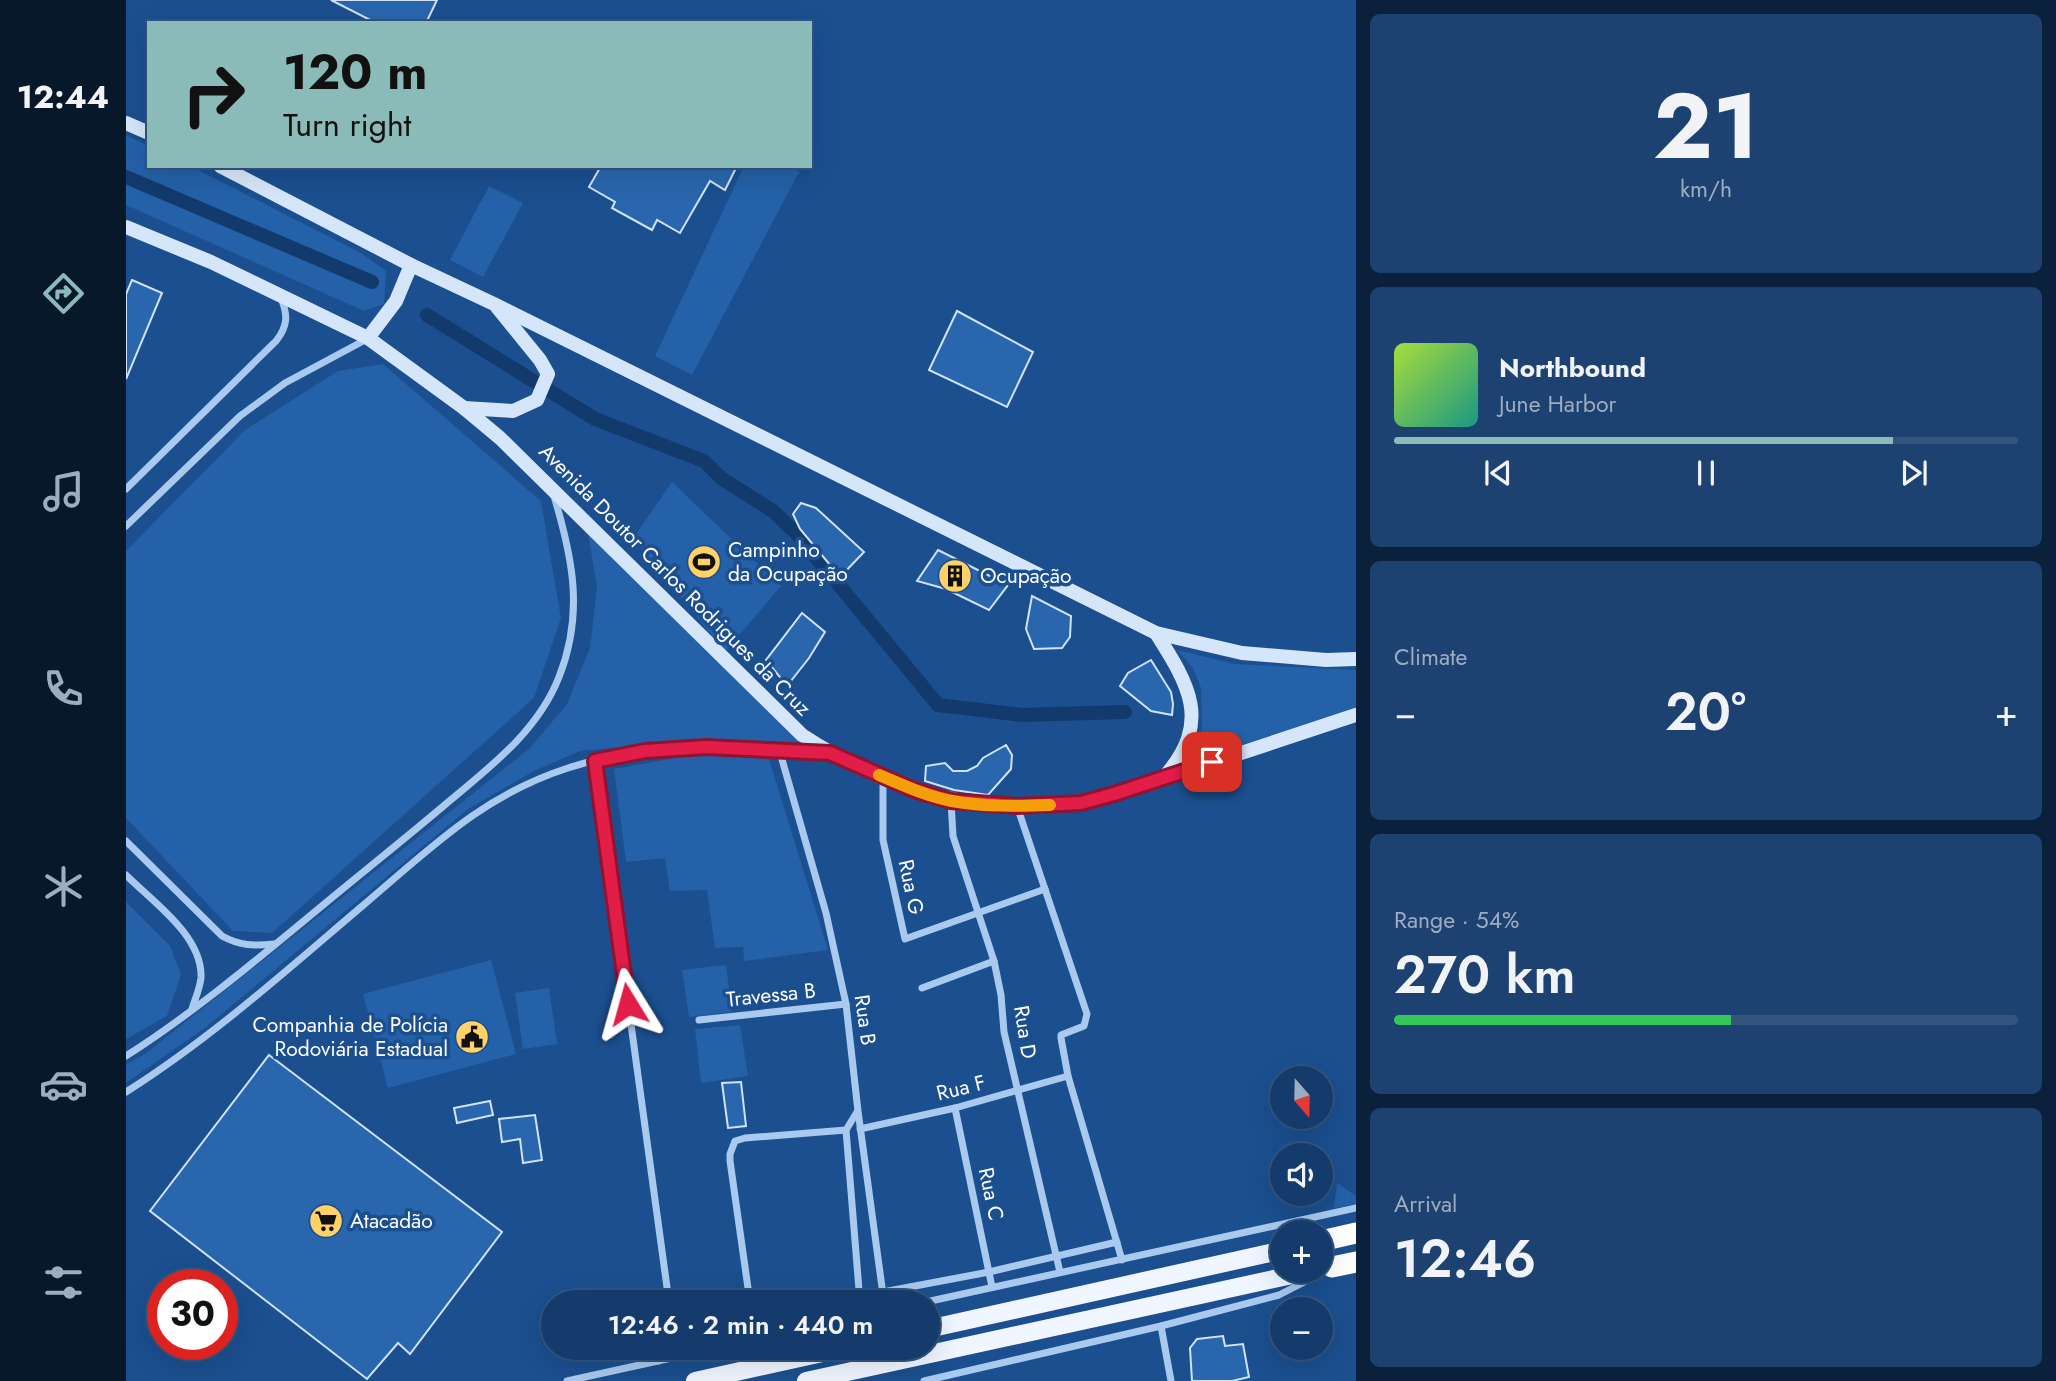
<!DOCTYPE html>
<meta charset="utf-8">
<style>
:root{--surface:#143b6b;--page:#1d4271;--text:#f1f3f6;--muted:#9dadc1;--line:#33557e;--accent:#8bbbb9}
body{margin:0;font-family:Jost,sans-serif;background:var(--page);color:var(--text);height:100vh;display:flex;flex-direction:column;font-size:26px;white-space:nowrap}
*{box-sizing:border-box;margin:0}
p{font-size:23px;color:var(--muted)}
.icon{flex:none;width:38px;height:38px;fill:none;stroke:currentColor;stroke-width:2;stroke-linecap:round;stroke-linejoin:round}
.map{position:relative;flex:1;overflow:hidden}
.side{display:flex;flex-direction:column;gap:14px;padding:14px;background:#0b203b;width:700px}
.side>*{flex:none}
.hud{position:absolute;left:21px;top:21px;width:665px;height:147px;border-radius:0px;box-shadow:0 7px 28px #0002,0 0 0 2px var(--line);background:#8bbbb9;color:#111;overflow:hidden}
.needle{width:46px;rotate:160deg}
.buttons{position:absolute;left:1144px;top:1066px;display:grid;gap:14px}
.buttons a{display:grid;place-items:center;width:63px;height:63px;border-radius:50%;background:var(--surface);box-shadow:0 7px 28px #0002,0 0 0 2px var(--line);font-size:35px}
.speed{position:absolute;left:21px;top:1269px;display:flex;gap:14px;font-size:35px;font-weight:700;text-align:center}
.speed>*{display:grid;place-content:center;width:91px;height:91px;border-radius:50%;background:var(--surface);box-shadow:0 7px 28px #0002,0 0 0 2px var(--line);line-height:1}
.speed .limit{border:10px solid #d22;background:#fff;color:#111}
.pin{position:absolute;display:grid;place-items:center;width:60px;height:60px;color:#fff;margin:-30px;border-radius:14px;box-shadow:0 4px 10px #0006}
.me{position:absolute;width:77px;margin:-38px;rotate:352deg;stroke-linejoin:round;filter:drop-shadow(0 0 5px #0008)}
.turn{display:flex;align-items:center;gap:24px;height:147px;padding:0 21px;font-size:32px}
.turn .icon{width:91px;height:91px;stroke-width:2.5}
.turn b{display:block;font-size:49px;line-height:60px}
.big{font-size:52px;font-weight:600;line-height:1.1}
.side .card{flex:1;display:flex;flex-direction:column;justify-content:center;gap:10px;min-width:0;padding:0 24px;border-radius:10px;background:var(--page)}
.side .dial{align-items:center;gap:0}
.dial b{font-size:91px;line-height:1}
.song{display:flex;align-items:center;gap:21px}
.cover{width:84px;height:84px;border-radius:10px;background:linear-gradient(135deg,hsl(80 70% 55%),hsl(170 70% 35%))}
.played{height:7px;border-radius:4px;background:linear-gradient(90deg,var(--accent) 80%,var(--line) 80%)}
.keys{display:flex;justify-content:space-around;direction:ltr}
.heat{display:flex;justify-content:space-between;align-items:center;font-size:38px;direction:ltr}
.charge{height:10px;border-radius:5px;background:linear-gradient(90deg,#34c759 54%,var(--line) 0)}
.trip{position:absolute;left:415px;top:1290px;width:399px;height:70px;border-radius:35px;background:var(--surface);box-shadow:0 7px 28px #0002,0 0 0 2px var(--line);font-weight:600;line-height:70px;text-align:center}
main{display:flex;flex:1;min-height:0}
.tab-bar{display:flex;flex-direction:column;width:126px;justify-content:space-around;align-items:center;background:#08182b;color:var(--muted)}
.tab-bar .icon{width:49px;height:49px}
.tab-bar .on{color:var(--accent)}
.tab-bar b{font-size:32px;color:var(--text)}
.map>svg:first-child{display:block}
</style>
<main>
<nav class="tab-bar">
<b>12:44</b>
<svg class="icon on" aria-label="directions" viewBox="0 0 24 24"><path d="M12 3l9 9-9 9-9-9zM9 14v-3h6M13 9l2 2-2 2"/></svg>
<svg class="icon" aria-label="music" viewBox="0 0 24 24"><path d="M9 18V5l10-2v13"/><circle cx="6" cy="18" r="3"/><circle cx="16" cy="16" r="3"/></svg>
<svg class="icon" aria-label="phone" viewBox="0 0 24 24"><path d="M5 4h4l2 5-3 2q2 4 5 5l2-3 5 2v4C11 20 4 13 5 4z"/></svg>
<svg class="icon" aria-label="climate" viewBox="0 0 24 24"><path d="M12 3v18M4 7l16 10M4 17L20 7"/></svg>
<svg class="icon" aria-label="car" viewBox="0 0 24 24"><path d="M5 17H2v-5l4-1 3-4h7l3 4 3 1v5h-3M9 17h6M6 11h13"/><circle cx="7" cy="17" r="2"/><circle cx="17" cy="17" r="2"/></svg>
<svg class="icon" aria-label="filters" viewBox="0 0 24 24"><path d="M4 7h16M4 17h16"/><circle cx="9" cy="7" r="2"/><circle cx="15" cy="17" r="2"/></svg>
</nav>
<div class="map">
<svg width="1230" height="1381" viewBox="0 0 1230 1381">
<rect width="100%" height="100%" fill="#1b4f8f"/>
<g fill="#2461a8">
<path d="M0 135 23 146V166H64L235 253 260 271 258 304 238 311 0 205Z"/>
<path d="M618 166H662L673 172 566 375 529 356Z"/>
<path d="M363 186 397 203 357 277 324 260Z"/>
<path d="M257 364 415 501 435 618 408 698 146 933 107 931 0 818V551L119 430 212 371Z"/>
<path d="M546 482 655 586 599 652 507 538Z"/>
<path d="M461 527 677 742 568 740 454 751 408 771 342 809 80 1027 0 1083V1064L19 1054 403 749 441 704 464 648 471 587Z"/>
<path d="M1051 650 1109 664 1230 670V716L1051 775 1067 755 1076 728 1075 688 1067 668Z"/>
<path d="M572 754 643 759 702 950 618 961 617 947 589 948 581 890 544 891 539 858 500 862 488 769Z"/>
<path d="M0 902 44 946 55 975 41 1016 0 1039Z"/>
<path d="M365 960 390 1054 262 1088 237 994Z"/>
<path d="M600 965 606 1012 563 1017 556 970Z"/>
<path d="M423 988 431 1044 397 1049 389 993Z"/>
<path d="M614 1025 622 1076 575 1083 569 1029Z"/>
<path d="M1211 1183 1230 1196V1204L1208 1208Z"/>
</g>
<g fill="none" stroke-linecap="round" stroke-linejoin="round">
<g stroke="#123a6d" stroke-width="14">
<path d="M0 177 246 282"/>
<path d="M301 315 469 419 578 461 595 478 647 511 670 533 812 705 896 715 999 712"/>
</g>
</g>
<g fill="#2a66ad" stroke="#cfe3fa" stroke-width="2">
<path d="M205 0H311L300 23H250Z"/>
<path d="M475 166H611L599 190 584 181 554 233 531 220 526 230 486 208 489 202 463 187Z"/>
<path d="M6 280 36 293 0 379V294Z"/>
<path d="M831 311 907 352 881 407 803 370Z"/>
<path d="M675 503 690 508 738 552 714 577 674 529 667 514Z"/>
<path d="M812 550 882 585 863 610 820 589 791 581Z"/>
<path d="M906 596 945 616 944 637 936 648 908 649 900 629Z"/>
<path d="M676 613 699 632 683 658 661 686 640 660Z"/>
<path d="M1025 660 1045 692 1047 704 1046 715 1025 711 994 686 1002 673Z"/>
<path d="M880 745 886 755 885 769 862 795 828 790 799 781 800 766 819 763 827 771H841L851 766 857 758Z"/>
<path d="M143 1055 376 1232 284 1354 272 1343 241 1379 24 1211Z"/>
<path d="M615 1082 620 1126 602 1128 596 1083Z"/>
<path d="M364 1101 367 1115 331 1123 328 1108Z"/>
<path d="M409 1115 416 1160 397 1163 394 1139 376 1142 373 1119Z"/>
<path d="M1097 1336 1099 1346 1117 1344 1123 1377 1106 1381H1066L1064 1348 1071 1339Z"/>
</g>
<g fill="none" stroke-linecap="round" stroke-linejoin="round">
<g stroke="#a9c9ee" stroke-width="7">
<path d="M0 489 150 341C162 326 162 315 155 298"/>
<path d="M0 526 114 416 159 383 241 339"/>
<path d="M653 749 700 913 720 1004 732 1111 758 1302"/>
<path d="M469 761 543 1302"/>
<path d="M757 777V840L779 939 919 889"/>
<path d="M825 801 827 836 868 961 875 995 878 1032 934 1272"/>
<path d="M891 806 961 1014 958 1026 935 1035V1038L942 1076 996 1260"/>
<path d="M0 841 96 936C114 946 128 946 148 944"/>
<path d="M0 875C27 902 77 936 75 978 74 988 69 999 66 1009"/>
<path d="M796 988 868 961"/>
<path d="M573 1020 720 1004"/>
<path d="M0 1056C77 1007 148 945 219 887 253 859 287 832 321 803 364 767 412 731 433 677 458 614 447 559 428 496"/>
<path d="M0 1092C87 1037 163 968 241 902 307 846 358 795 442 768 525 741 615 746 700 753"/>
<path d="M829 1108 866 1287"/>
<path d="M734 1129 829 1108 942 1076"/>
<path d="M720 1130 734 1302"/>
<path d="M757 1292 863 1272 991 1242"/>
<path d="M624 1302 604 1161V1154L609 1141 619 1138 720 1130 731 1112"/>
<path d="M800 1302 1230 1208"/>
<path d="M1035 1326 1045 1381"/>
<path d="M532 1361 542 1348"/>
<path d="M441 1381 591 1348"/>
<path d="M798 1381 1035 1326 1153 1295 1192 1275"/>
</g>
<g stroke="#d6e6fa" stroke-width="14">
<path d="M0 123 23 133"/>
<path d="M94 166 285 265 368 304 1030 633 1116 653 1200 660 1230 659"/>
<path d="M0 227 85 262 242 338 338 408 374 438 676 735C772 798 875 823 988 795L1230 715"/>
<path d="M242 338 270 301 285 265"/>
<path d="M338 408 387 411 411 400 422 374 414 360 371 307"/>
<path d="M1030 633C1063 685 1086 722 1039 776"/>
</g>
<g stroke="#f0f6ff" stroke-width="18">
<path d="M802 1329 1157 1250"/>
<path d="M569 1381 719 1348"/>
<path d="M680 1381 1189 1270"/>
</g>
<g stroke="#fff" stroke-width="21">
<path d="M1195 1241 1230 1233"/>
<path d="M1206 1267 1230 1262"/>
</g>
</g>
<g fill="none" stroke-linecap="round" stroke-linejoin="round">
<g stroke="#92132f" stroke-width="18">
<path id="route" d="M502 1004 469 761 519 751 580 747 704 753 788 790 825 801 891 806 955 803 988 794 1086 762"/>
</g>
<use href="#route" stroke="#e11d48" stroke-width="12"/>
<path stroke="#f59e0b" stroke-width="12" d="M753 775C777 785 800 796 826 801 858 807 892 806 924 805"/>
</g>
<defs>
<g id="stadium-disc" transform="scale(1.75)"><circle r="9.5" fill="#ffd166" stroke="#1b4f8f"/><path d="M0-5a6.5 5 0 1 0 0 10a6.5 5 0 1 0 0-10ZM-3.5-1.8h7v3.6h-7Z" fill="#111"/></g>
<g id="building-disc" transform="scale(1.75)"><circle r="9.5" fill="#ffd166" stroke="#1b4f8f"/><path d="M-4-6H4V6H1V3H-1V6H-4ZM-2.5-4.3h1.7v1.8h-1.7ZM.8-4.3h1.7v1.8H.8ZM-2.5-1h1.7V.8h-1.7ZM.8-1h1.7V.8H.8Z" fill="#111"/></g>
<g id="civic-disc" transform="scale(1.75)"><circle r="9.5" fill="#ffd166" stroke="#1b4f8f"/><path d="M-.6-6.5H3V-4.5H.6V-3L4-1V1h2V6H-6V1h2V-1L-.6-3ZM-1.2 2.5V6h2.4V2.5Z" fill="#111"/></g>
<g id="supermarket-disc" transform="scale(1.75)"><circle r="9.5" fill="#ffd166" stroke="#1b4f8f"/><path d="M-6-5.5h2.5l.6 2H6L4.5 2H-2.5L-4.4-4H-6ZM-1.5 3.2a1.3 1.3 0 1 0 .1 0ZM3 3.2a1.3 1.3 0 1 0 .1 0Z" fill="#111"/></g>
</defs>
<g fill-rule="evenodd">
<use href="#stadium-disc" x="578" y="562"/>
<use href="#building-disc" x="829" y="576"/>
<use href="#civic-disc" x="346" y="1037"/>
<use href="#supermarket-disc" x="200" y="1221"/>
</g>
<g text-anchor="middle" stroke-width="7" stroke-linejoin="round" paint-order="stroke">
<g font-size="21" fill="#fff" stroke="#1b4f8f" text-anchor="start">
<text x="602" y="557">Campinho<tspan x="602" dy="24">da Ocupação</tspan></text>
<text x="854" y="583">Ocupação</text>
<text x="322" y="1032" text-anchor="end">Companhia de Polícia<tspan x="322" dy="24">Rodoviária Estadual</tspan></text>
<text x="224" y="1228">Atacadão</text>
</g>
<g font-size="21" fill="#fff" stroke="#1b4f8f">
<text transform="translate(549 580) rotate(45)" y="7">Avenida Doutor Carlos Rodrigues da Cruz</text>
<text transform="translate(785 887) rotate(78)" y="7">Rua G</text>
<text transform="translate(645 995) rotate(-6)" y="7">Travessa B</text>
<text transform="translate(739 1020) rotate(82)" y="7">Rua B</text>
<text transform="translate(899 1032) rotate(81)" y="7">Rua D</text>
<text transform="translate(835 1088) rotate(-14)" y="7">Rua F</text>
<text transform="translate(865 1194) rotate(78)" y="7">Rua C</text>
</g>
</g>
</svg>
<div class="buttons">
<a><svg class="needle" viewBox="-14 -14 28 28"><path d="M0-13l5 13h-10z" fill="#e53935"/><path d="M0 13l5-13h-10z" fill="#9dadc1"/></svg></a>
<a><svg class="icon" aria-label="sound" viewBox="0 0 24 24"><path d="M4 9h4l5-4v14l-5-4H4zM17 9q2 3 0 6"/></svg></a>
<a>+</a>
<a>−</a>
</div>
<div class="speed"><div class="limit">30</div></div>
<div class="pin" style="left:1086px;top:762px;background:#d93025"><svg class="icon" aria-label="arrive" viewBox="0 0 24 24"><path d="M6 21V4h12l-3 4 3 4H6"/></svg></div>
<svg class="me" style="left:502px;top:1004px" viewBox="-20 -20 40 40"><path d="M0-17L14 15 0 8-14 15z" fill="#e11d48" stroke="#fff" stroke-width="4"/></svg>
<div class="trip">12:46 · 2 min · 440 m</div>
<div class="hud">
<div class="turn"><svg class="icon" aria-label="right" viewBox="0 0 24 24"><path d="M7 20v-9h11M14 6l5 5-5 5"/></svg><div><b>120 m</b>Turn right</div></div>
</div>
</div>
<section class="side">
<div class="card dial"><b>21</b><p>km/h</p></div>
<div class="card">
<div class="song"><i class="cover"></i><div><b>Northbound</b><p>June Harbor</p></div></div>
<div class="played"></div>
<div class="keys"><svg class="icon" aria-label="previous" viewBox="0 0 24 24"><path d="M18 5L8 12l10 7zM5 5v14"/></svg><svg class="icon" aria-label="pause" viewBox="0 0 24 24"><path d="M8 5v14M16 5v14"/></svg><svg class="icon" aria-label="next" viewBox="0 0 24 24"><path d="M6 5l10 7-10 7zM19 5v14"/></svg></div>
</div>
<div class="card"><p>Climate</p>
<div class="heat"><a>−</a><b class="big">20°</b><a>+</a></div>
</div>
<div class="card"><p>Range · 54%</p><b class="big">270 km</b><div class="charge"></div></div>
<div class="card"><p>Arrival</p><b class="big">12:46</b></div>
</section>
</main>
